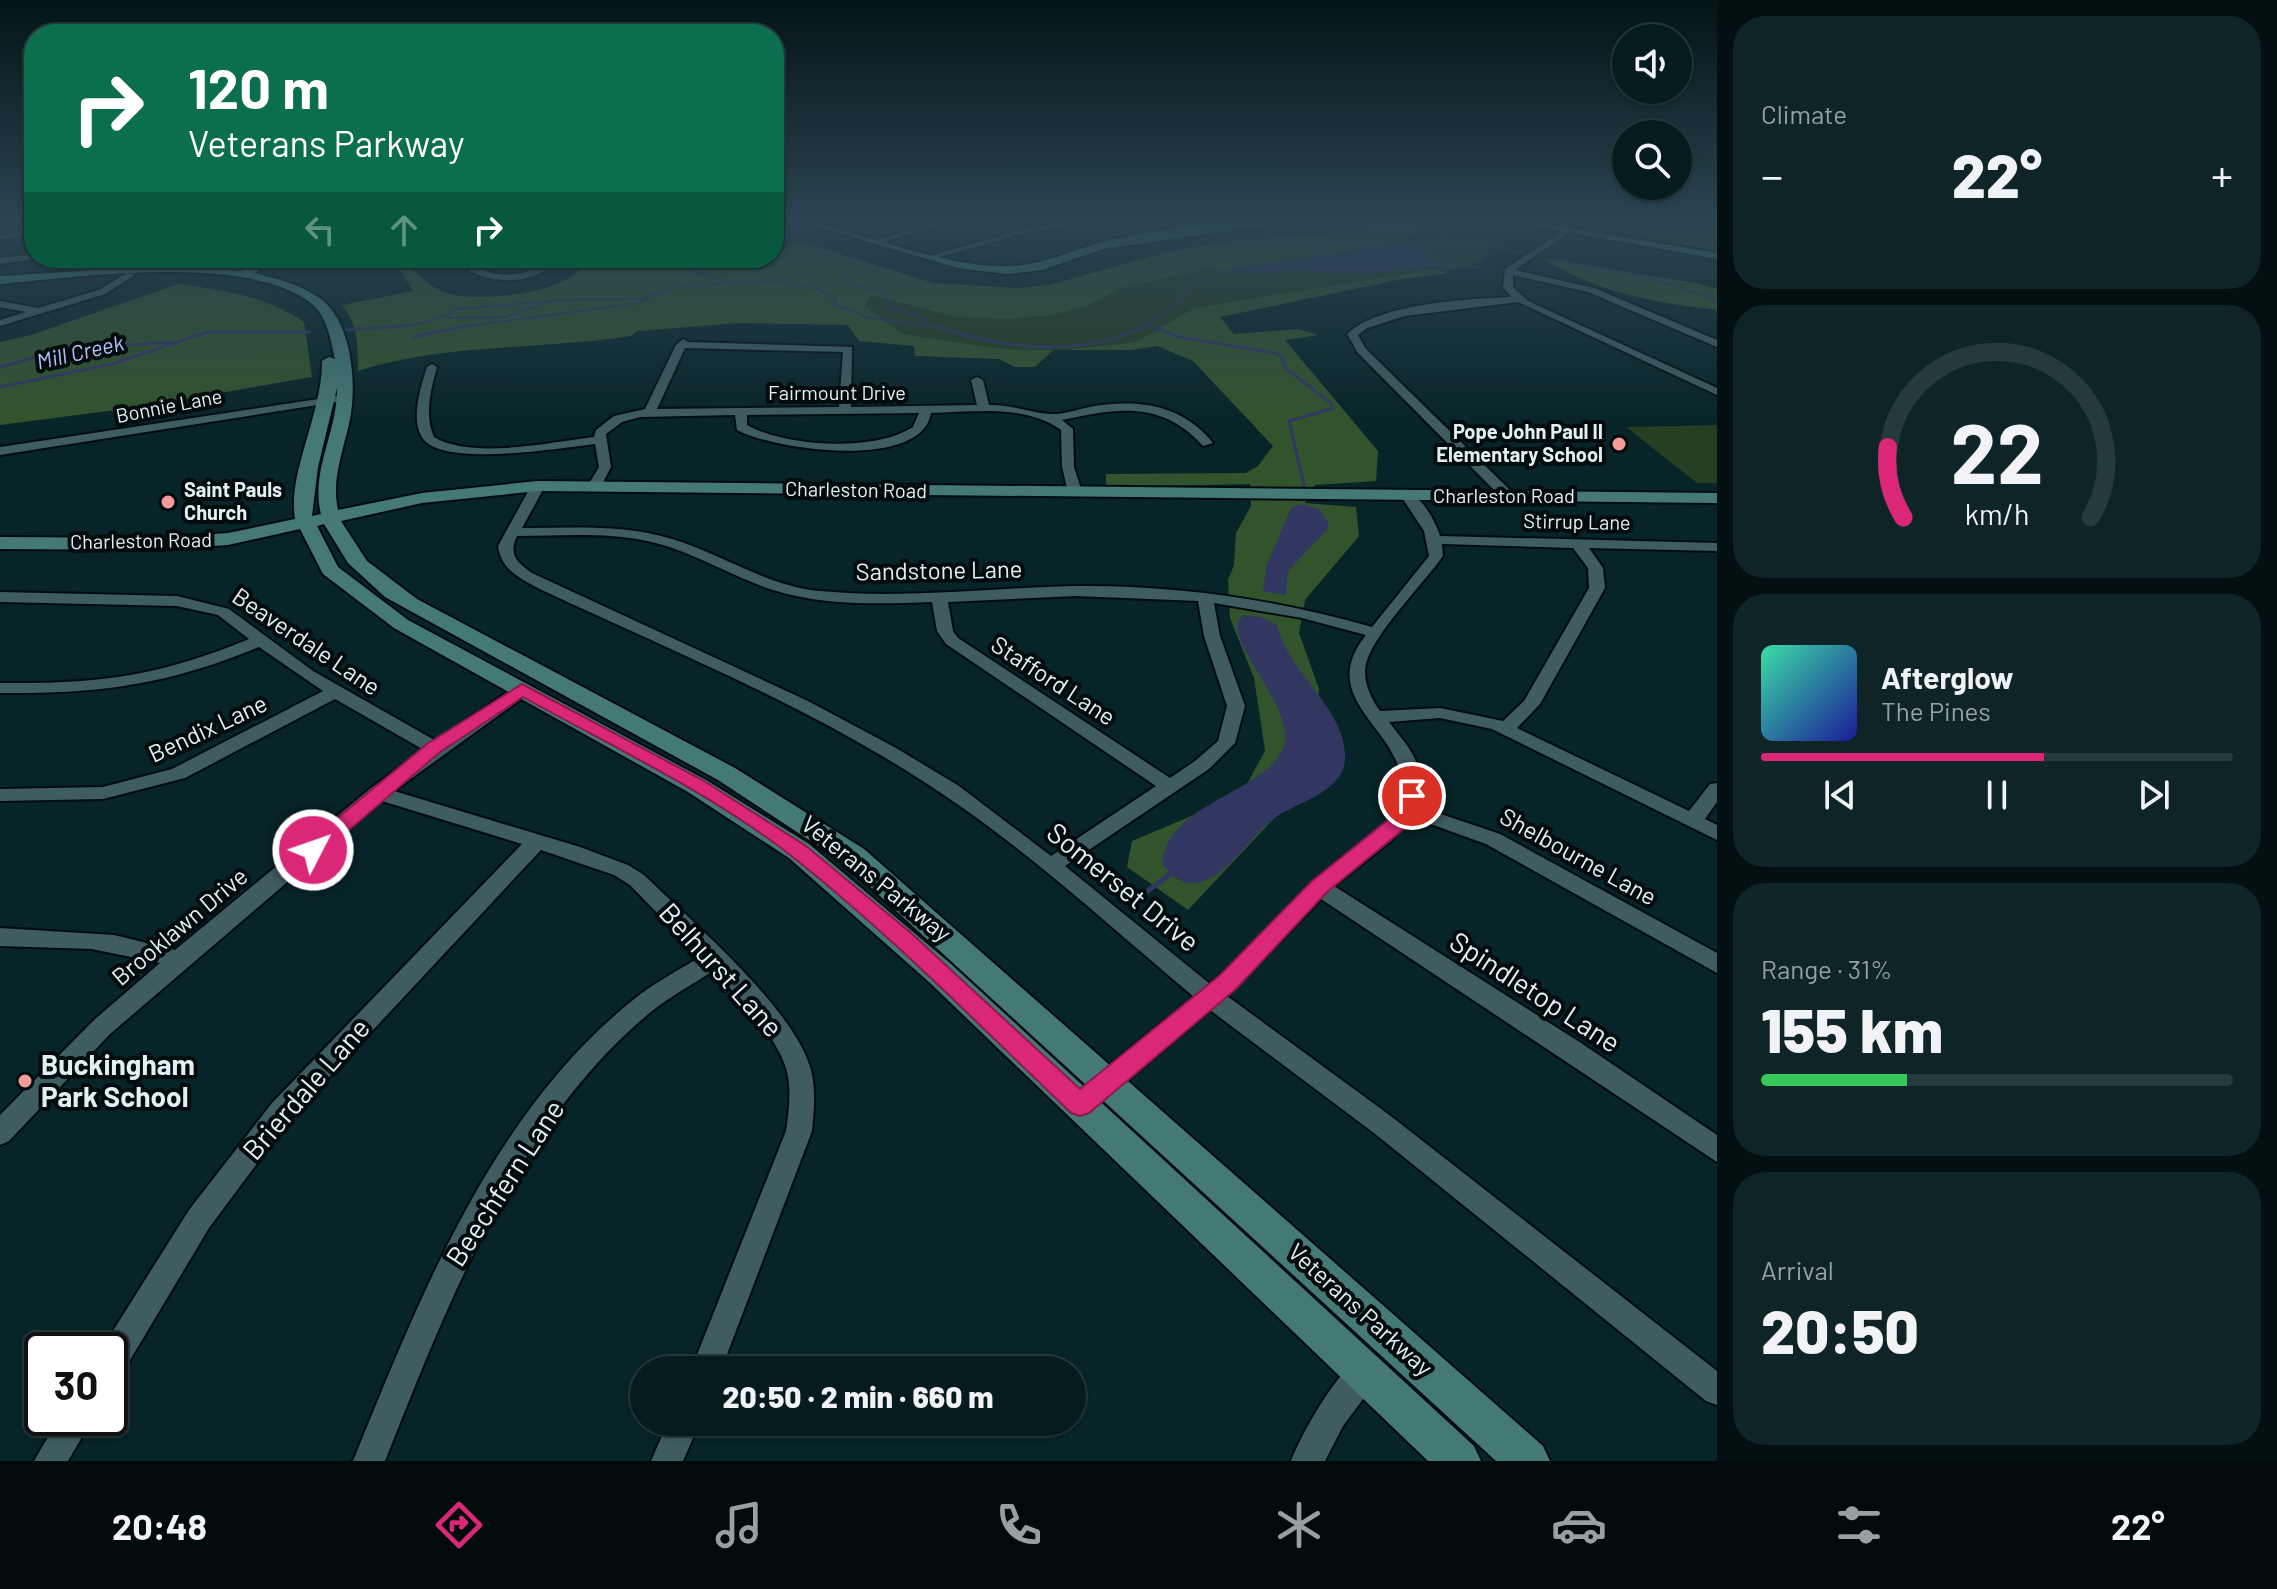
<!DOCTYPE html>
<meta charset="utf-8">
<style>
:root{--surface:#051b1e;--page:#0e2427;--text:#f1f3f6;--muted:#97a1a4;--line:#26393c;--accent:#db2777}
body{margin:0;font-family:Barlow,sans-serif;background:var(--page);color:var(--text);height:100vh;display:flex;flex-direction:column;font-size:30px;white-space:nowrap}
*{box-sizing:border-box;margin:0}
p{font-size:26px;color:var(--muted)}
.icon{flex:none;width:44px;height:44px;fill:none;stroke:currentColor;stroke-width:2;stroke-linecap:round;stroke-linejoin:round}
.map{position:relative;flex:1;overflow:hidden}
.side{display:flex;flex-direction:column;gap:16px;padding:16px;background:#030f10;width:560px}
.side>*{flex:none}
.top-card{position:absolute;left:24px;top:24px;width:760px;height:244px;border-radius:32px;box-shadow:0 2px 6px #0004,0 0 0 2px var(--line);background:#0b6e4f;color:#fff;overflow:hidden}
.controls{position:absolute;left:1612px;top:24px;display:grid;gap:16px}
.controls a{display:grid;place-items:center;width:80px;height:80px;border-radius:50%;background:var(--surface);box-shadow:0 2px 6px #0004,0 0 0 2px var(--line);font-size:40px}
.speed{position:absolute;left:24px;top:1332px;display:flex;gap:16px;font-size:40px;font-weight:700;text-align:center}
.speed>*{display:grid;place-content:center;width:104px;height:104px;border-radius:50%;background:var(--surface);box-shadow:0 2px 6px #0004,0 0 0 2px var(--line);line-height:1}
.speed .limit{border:4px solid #111;border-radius:12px;background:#fff;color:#111}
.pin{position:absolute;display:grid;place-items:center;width:68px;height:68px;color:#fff;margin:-34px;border:4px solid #fff;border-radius:50%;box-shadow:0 2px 8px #0007}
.me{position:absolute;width:88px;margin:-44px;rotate:49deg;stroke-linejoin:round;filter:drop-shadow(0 0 6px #0008)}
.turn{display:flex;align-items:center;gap:28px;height:168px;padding:0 32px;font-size:36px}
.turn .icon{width:104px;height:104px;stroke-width:2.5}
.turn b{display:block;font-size:56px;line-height:68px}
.lanes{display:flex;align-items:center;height:76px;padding:0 32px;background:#0003;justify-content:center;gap:40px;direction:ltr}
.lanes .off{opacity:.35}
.big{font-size:60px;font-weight:800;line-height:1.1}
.side .card{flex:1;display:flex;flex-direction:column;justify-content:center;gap:12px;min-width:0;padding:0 28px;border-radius:32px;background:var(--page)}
.side .dial{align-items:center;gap:0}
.dial svg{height:208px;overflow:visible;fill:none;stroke:var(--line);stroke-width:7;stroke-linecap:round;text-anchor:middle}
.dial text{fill:var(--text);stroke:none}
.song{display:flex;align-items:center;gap:24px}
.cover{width:96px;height:96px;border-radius:12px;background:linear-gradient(135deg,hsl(160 70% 55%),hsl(240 70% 35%))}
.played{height:8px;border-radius:4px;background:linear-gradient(90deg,var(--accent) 60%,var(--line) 60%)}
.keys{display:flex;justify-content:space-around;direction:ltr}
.heat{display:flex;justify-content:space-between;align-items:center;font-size:44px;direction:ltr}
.charge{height:12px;border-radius:6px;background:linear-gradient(90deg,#34c759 31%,var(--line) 0)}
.trip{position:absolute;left:630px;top:1356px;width:456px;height:80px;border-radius:40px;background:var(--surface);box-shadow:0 2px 6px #0004,0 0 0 2px var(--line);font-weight:800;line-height:80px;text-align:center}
.dock{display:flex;height:128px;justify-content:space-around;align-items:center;background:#020b0c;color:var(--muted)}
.dock .icon{width:56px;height:56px}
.dock .current{color:var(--accent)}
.dock b{font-size:36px;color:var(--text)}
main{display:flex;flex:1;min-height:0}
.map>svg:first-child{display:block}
</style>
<main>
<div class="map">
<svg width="1717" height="1461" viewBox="0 0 1717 1461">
<rect width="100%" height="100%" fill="#072428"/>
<g fill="#263e21">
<path d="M1627 221H1717V254L1645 240 1623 223H1629Z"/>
<path d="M1489 237V254C1474 268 1455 273 1434 269L1194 308 1136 342 1064 350 1004 349 902 334 865 306 872 296 933 312 1087 306 1123 287 1209 269 1253 274 1294 270 1356 274 1438 265 1419 244 1427 240Z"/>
<path d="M1717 425V483H1697L1626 427Z"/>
</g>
<g fill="#32542c">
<path d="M1399 221H1444L1410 234 1406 241 1373 250 1216 271 1209 269 1123 287 1087 306 1053 315 1009 319 955 317 872 296 865 306 902 334 1004 349 1053 350 1035 367H1015L999 359 915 356 914 346 859 341 848 325 740 323 637 331 631 336C541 350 445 343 358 371 358 348 358 323 342 305L413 291 393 258H399C414 270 431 290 450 294 482 302 576 294 587 258H774V252L802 242 933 283 1018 288 1049 285 1167 252 1239 240 1354 232 1374 222 1405 224Z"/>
<path d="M1541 258 1696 283 1717 289V310C1647 301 1603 294 1541 258Z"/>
<path d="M1434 269 1447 273 1397 280 1220 317 1234 334 1298 329 1318 335 1285 340 1378 451 1376 481 1315 485 1305 503 1356 507 1359 536 1305 600 1299 633 1319 689 1312 778 1188 910 1127 867 1132 841 1241 795 1265 751 1254 678 1230 618 1228 580 1234 565 1236 533 1251 506 1250 484 1106 487V474L1246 473 1258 466 1273 446 1193 361 1157 346 1131 350H1064L1136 342 1194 308Z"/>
<path d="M178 284C223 290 266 296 304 322L312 377 139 407 0 425V342L31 335Z"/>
</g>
<g fill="#323762">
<path d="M1427 240 1420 245 1439 266 1356 274 1294 270 1253 274 1216 271Z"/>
<path d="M1301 504 1319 509 1329 524 1327 530 1288 571 1286 595 1263 591 1267 565 1291 508Z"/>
<path d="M1243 615 1261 617 1277 625C1287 672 1348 710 1345 759 1344 792 1295 803 1273 819 1245 839 1204 919 1163 865 1162 799 1291 789 1285 733 1282 702 1248 664 1238 634L1237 623Z"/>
</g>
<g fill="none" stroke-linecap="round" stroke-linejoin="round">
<g stroke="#323762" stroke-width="2">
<path d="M1427 235 1519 252"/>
<path d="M1412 243 1451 221"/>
<path d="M628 258 633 264 683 268 728 282"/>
<path d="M1553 259 1646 277 1717 299"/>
<path d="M1434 262 1481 268"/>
<path d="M844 276 852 285 888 292 886 306 918 316 927 323"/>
<path d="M447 318 507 317 538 305"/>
<path d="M1148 325 1157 328"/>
<path d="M375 328C402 327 435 324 457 309L577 299H642L678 287 730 283 782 282 817 289 835 298 836 305 870 318 941 328"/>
<path d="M452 328 634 304 647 299"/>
<path d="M1140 328 1176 306 1192 281 1242 272"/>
</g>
<g stroke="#323762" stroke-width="3">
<path d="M936 326C1003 349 1077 359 1144 326"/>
<path d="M1151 326 1179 337 1275 353 1283 358 1284 367 1332 404 1331 409 1289 421 1305 489"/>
<path d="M344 330 403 326"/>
<path d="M414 337 465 326"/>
<path d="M0 367 62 350 170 342"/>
<path d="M0 387 112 364 207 332H309"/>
</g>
<path stroke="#323762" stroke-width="5" d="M1136 900 1174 871"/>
<g stroke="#000c0f" stroke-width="4">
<g id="street">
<path d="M790 221H801L774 230V225Z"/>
<path d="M829 221H842L820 227 816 225Z"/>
<path d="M942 221H954L876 244 872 241Z"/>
<path d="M1073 221H1089L1025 233 933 259 929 256 1024 229Z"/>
<path d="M1568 227 1575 229 1515 270 1594 288 1717 340V347L1588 292 1513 275V287L1528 301 1717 388V395L1518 302 1405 316 1367 328 1358 335 1366 349 1513 493V499H1503L1358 353 1347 334C1380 303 1468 299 1512 297L1503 288 1505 269Z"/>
<path d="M34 231V235L0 239V235Z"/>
<path d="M34 254 37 259 0 264V258Z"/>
<path d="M451 258C463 258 469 265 480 269 503 279 527 275 547 262L546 258H554L556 263C527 289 478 284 451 258Z"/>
<path d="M127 273 135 275 105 294 0 326V320L26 312 0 307V301L38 308 99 290Z"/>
<path d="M683 339 688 342 852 347 851 407 977 405 971 380 977 377 983 380 989 405C1012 404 1035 415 1057 414 1069 413 1082 408 1094 406 1140 399 1183 405 1213 443L1203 446C1162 400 1117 408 1062 420L1073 429 1074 467 1082 492 1075 496 1068 492 1062 467 1061 430C1025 404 974 412 931 413 922 471 773 450 737 430L735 415 640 417 622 422 606 434 611 467 599 490 594 491 587 487 599 467 595 444C561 448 447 467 424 440 409 422 421 386 427 367L432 364 437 367C431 389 424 415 434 437 472 460 551 442 594 437L596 430 614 416 645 409 676 345ZM685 348 843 352 839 407 657 409ZM919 413 913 427C875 452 786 447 747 425V415Z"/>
<path d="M345 395 351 398 349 400 0 455V447Z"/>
<path d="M538 482 545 486 522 528C573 528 623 524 672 539 722 554 767 586 820 591 905 599 989 588 1074 586 1176 585 1274 599 1372 627L1429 556 1424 531 1401 496 1408 492C1423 499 1435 520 1440 536L1717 543V551L1589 548 1603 568 1605 588 1540 704 1517 728 1689 811 1710 784 1717 783V802L1705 819 1717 825V840L1492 729 1440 718 1389 722C1413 753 1426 764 1417 806L1500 834 1717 953V973L1486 844 1411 817 1391 841 1334 886 1581 1043 1717 1135V1162L1321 899 1227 996 1392 1117 1717 1371V1405L1706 1401 1374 1133 1210 1010 1109 1096 1100 1099 1091 1096 1087 1088 1091 1080 1194 997C1112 928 1032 854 944 795 820 711 679 654 544 591 523 580 501 571 498 546L531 486ZM517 536C560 536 604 532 647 541 691 550 730 576 773 590 824 606 879 604 932 602L937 631 946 644 1156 786 1051 856 959 786 896 748 808 701 532 573C517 563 508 554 517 536ZM1442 544 1573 548 1588 568 1589 588 1524 701 1503 721 1440 708 1380 711C1371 699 1362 680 1366 664 1373 634 1424 583 1443 556ZM1076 596 1198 601 1204 636 1227 706 1218 741 1195 761 1170 778 958 638 953 631 948 602ZM1214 603 1302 618 1366 635C1309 706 1420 734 1399 803 1391 826 1360 844 1342 858 1294 895 1257 945 1210 984L1065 866 1209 769 1235 743 1245 706 1220 636Z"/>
<path d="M0 592 177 596 229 609 313 671 436 741 516 686H528L531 690 528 694 394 791 580 847 628 865 644 875C691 921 794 1008 811 1070 816 1091 814 1110 812 1131L721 1370H691L786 1131C789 1110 792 1089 786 1068 775 1034 738 996 713 971 693 984 671 996 652 1011 518 1120 447 1305 385 1461H353C420 1297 491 1114 633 1000 654 983 677 971 700 957L630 885 614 875 541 850 290 1119 209 1228 121 1375 110 1379V1350H101L189 1210 272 1103 522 844 382 801 110 1034 9 1141 0 1145V1115L94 1020 160 963 92 949 0 946V928L114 935 175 950 371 788 424 750 335 699 185 778 103 799 0 801V789L103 787 172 769 323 691 259 647C167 685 99 694 0 693V683C98 684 157 677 249 639L218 615 177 606 0 602Z"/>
<path d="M1367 1353 1378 1357 1382 1368 1378 1379 1343 1426 1325 1461H1291C1302 1433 1340 1364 1367 1353Z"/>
<path d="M59 1418H93L68 1461H34Z"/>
<path d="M668 1422H700L683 1461H651Z"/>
</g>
</g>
<g stroke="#000c0f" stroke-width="4">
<g id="secondary">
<path d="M796 221H812C869 236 950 268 1008 266 1039 266 1067 252 1096 244 1149 229 1242 217 1296 221L1103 249 1042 270 1006 274 958 268Z"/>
<path d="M1508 221H1529L1717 253V259Z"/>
<path d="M265 258H280L255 273C277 279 299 284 318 297 352 319 357 383 350 419 344 449 331 479 338 510L422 493 538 481 1717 493V503L538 491 422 503 341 521 367 561 417 599 735 768 864 849 1543 1446 1550 1461H1496L844 863 718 780 385 597 348 563 324 524 317 526 338 567 408 620 706 780 809 844 951 964 1474 1446 1481 1461H1428L929 982 789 858 688 792 394 628 323 574 300 529 228 545 158 550 0 549V537L158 538 228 533 295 519C287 474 323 412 322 361L329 357 335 359C331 340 327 316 311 303 247 253 79 277 0 284V276L163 266 241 271ZM337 388C338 431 310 471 321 514L312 516 318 467Z"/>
</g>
</g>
<use href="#street" fill="#3f5c61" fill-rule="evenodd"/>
<use href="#secondary" fill="#457975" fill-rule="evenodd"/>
</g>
<path fill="#5f829d" d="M192 258H257L194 263Z"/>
<linearGradient id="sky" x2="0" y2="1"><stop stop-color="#041416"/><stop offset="0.52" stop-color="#2b4553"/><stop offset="1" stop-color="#2b4553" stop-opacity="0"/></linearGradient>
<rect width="1717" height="425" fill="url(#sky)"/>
<path fill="#db2777" stroke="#8e194d" stroke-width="2" d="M522 684 704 781 806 846 911 933 1080 1089 1220 975 1312 881 1389 819 1405 791H1419L1422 796 1404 829 1327 892 1236 989 1089 1113 1080 1116 1071 1113C980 1026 892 936 794 858 715 795 611 746 523 697L440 752 320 855H306L303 850 306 844 427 744Z"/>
<g fill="#f59b9c" stroke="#030b0d" stroke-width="3">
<circle cx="1619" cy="444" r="8"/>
<circle cx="168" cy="502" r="8"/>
<circle cx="25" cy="1081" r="8"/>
</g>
<g text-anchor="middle" stroke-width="8" stroke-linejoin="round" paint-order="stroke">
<g font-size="20" fill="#e1f1f3" stroke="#030b0d">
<text x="837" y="400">Fairmount Drive</text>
<text transform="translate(169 406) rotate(-11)" y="7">Bonnie Lane</text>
<text transform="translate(856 490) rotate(1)" y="7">Charleston Road</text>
<text x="1504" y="503">Charleston Road</text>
<text transform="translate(1577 522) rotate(1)" y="7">Stirrup Lane</text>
<text transform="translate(141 541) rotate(-1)" y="7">Charleston Road</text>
</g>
<g font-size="20" font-weight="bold" fill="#e1f1f3" stroke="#030b0d" text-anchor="end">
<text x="1603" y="439">Pope John Paul II<tspan x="1603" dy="23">Elementary School</tspan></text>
<text x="184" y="497" text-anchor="start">Saint Pauls<tspan x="184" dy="23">Church</tspan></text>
</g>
<g font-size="22" font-style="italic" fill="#b7c1fc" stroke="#030b0d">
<text transform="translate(80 352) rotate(-13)" y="8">Mill Creek</text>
</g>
<g font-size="24" fill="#e1f1f3" stroke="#030b0d">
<text transform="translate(939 571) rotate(-1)" y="8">Sandstone Lane</text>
<text transform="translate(306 642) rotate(34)" y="8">Beaverdale Lane</text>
<text transform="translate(1053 681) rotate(33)" y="8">Stafford Lane</text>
<text transform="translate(208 729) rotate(-25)" y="8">Bendix Lane</text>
<text transform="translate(1578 857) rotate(29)" y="8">Shelbourne Lane</text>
<text transform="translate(876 879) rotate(39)" y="8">Veterans Parkway</text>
<text transform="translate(180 927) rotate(-40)" y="8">Brooklawn Drive</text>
<text transform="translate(1360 1310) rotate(42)" y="8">Veterans Parkway</text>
</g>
<g font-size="28" fill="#e1f1f3" stroke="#030b0d">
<text transform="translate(1123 887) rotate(39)" y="10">Somerset Drive</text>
<text transform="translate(721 970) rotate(48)" y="10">Belhurst Lane</text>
<text transform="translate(1535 992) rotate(33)" y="10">Spindletop Lane</text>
<text transform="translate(306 1089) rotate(-49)" y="10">Brierdale Lane</text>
<text transform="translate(505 1183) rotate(-57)" y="10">Beechfern Lane</text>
</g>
<g font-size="28" font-weight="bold" fill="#e1f1f3" stroke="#030b0d" text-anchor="start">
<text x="41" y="1075">Buckingham<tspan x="41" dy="32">Park School</tspan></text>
</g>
</g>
</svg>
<div class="controls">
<a><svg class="icon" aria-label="sound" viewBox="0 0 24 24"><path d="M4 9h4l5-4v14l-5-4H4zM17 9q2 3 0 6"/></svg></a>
<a><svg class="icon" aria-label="search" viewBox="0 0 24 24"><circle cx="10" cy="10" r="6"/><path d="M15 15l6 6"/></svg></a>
</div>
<div class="speed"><div class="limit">30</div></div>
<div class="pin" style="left:1412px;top:796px;background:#d93025"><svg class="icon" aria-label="arrive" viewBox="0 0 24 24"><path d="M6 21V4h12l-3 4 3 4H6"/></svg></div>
<svg class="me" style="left:313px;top:850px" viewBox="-20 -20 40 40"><circle r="17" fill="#db2777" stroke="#fff" stroke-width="3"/><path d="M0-11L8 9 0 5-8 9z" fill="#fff"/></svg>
<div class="trip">20:50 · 2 min · 660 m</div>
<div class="top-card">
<div class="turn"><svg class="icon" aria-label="right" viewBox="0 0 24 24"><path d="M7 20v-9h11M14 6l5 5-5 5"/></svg><div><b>120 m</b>Veterans Parkway</div></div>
<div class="lanes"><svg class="icon off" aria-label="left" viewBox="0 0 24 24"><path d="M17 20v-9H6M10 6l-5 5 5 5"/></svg><svg class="icon off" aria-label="ahead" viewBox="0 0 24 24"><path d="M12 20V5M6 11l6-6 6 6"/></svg><svg class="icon" aria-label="right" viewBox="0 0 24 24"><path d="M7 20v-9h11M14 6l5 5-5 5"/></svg></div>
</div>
</div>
<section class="side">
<div class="card"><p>Climate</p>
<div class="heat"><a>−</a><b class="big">22°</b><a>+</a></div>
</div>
<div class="card dial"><svg viewBox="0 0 100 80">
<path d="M14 69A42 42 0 1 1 86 69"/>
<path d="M14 69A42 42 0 0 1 8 42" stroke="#db2777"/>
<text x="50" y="56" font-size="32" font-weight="700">22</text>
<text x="50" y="72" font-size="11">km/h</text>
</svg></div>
<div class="card">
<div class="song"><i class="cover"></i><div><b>Afterglow</b><p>The Pines</p></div></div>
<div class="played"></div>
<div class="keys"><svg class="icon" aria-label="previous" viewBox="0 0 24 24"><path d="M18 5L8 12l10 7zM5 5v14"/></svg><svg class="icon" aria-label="pause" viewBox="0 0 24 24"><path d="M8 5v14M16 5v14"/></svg><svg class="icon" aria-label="next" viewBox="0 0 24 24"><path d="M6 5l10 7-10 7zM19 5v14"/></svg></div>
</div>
<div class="card"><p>Range · 31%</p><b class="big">155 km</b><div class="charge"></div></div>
<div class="card"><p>Arrival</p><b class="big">20:50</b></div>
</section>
</main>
<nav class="dock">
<b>20:48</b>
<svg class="icon current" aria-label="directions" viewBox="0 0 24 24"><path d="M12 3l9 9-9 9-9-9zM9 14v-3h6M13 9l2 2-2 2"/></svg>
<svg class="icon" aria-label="music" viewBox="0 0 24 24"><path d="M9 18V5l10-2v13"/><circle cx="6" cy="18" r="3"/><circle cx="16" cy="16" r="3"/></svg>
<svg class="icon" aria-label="phone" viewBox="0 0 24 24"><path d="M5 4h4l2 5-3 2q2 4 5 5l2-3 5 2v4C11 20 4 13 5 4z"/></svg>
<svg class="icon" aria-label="climate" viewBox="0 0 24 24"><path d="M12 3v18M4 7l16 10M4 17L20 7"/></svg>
<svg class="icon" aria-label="car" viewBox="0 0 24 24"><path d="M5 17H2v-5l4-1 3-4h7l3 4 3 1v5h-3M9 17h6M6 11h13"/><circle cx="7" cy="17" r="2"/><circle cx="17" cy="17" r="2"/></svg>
<svg class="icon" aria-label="filters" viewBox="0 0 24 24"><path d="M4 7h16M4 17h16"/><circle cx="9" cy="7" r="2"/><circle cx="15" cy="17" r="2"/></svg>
<b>22°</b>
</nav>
